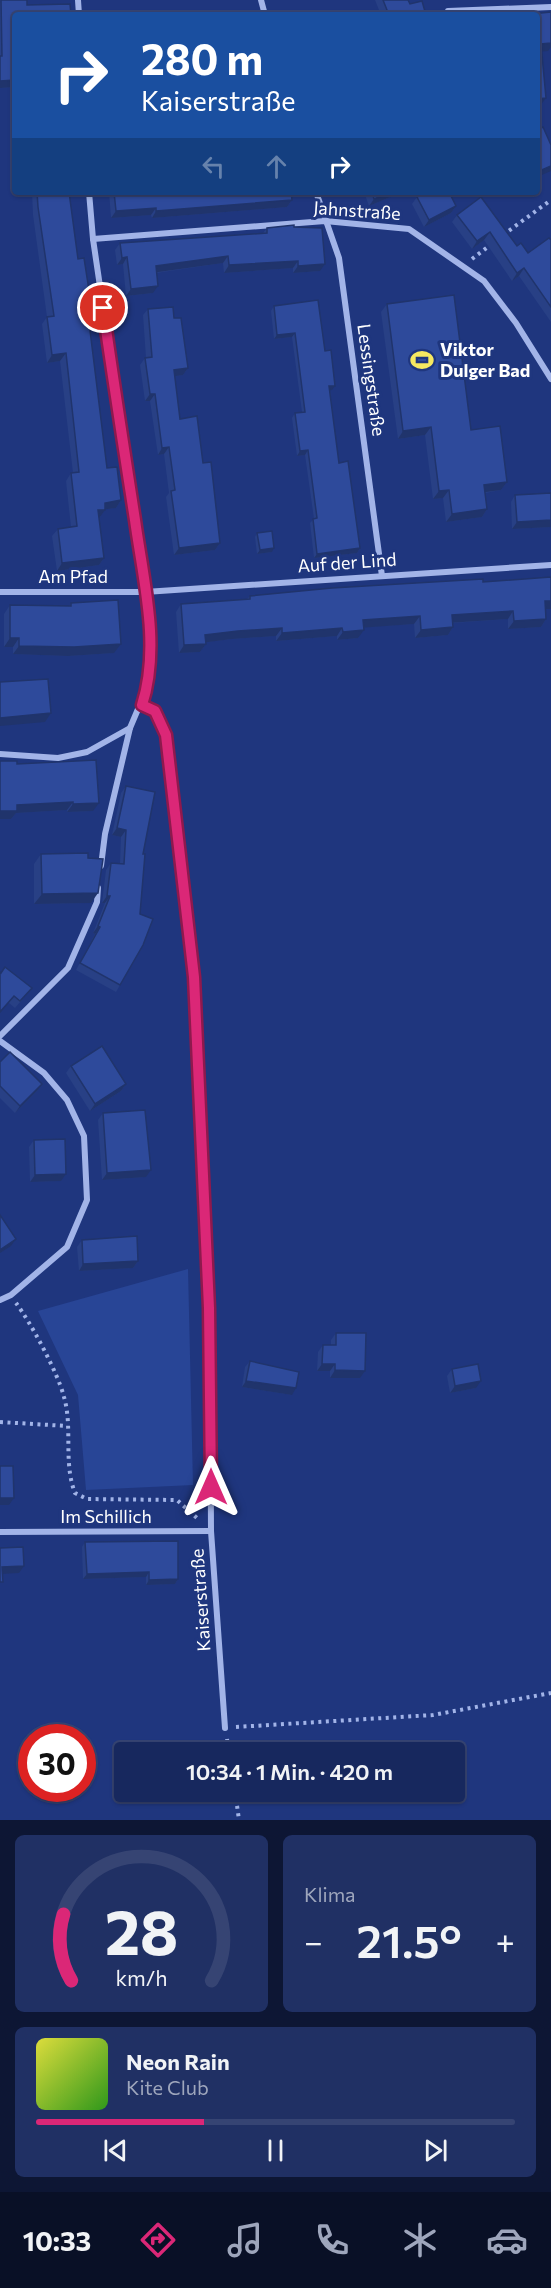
<!DOCTYPE html>
<html lang="de">
<meta charset="utf-8">
<style>
:root{--surface:#17285e;--page:#203064;--text:#f1f3f6;--muted:#9ea6bc;--line:#364473;--accent:#db2777}
body{margin:0;font-family:Commissioner,sans-serif;background:var(--page);color:var(--text);height:100vh;display:flex;flex-direction:column;font-size:22px;white-space:nowrap}
*{box-sizing:border-box;margin:0}
p{font-size:20px;color:var(--muted)}
.icon{flex:none;width:33px;height:33px;fill:none;stroke:currentColor;stroke-width:2;stroke-linecap:round;stroke-linejoin:round}
.map{position:relative;height:1820px;overflow:hidden}
.details{display:flex;flex-direction:column;gap:15px;padding:15px;background:#0d1634;flex:1}
.details>*{flex:none}
.hud{position:absolute;left:12px;top:12px;width:528px;height:183px;border-radius:6px;box-shadow:0 2px 4px #0004,0 0 0 2px var(--line);background:#1a4fa0;color:#fff;overflow:hidden}
.speed{position:absolute;left:18px;top:1724px;display:flex;gap:12px;font-size:30px;font-weight:700;text-align:center}
.speed>*{display:grid;place-content:center;width:78px;height:78px;border-radius:50%;background:var(--surface);box-shadow:0 2px 4px #0004,0 0 0 2px var(--line);line-height:1}
.speed .limit{border:9px solid #d22;background:#fff;color:#111}
.pin{position:absolute;display:grid;place-items:center;width:51px;height:51px;color:#fff;margin:-26px;border:3px solid #fff;border-radius:50%;box-shadow:0 2px 6px #0007}
.me{position:absolute;width:66px;margin:-33px;rotate:0deg;stroke-linejoin:round;filter:drop-shadow(0 0 4px #0008)}
.turn{display:flex;align-items:center;gap:21px;height:126px;padding:0 30px;font-size:27px}
.turn .icon{width:78px;height:78px;stroke-width:2.5}
.turn b{display:block;font-size:42px;line-height:51px}
.lanes{display:flex;align-items:center;height:57px;padding:0 30px;background:#0003;justify-content:center;gap:30px;direction:ltr}
.lanes .off{opacity:.35}
.big{font-size:45px;font-weight:600;line-height:1.1}
.details .card{flex:1;display:flex;flex-direction:column;justify-content:center;gap:9px;min-width:0;padding:0 21px;border-radius:9px;background:var(--page)}
.details .dial{align-items:center;gap:0}
.dial svg{height:156px;overflow:visible;fill:none;stroke:var(--line);stroke-width:7;stroke-linecap:round;text-anchor:middle}
.dial text{fill:var(--text);stroke:none}
.song{display:flex;align-items:center;gap:18px}
.cover{width:72px;height:72px;border-radius:9px;background:linear-gradient(135deg,hsl(60 70% 55%),hsl(110 70% 35%))}
.played{height:6px;border-radius:3px;background:linear-gradient(90deg,var(--accent) 35%,var(--line) 35%)}
.keys{display:flex;justify-content:space-around;direction:ltr}
.heat{display:flex;justify-content:space-between;align-items:center;font-size:33px;direction:ltr}
.details .tiles{flex:1;display:grid;gap:15px;grid-template-columns:1fr 1fr}
.card:last-child{grid-column:span 2}
.trip{position:absolute;left:114px;top:1742px;width:351px;height:60px;border-radius:6px;background:var(--surface);box-shadow:0 2px 4px #0004,0 0 0 2px var(--line);font-weight:600;line-height:60px;text-align:center}
.tabs{display:flex;height:96px;justify-content:space-around;align-items:center;background:#091026;color:var(--muted)}
.tabs .icon{width:42px;height:42px}
.tabs .current{color:var(--accent)}
.tabs b{font-size:27px;color:var(--text)}
.map>svg:first-child{display:block}
</style>
<div class="map">
<svg width="551" height="1820" viewBox="0 0 551 1820">
<rect width="100%" height="100%" fill="#1f367e"/>
<path fill="#284596" d="M188 1269 193 1485 86 1490 78 1395 38 1311Z"/>
<g fill="none" stroke-linecap="round" stroke-linejoin="round">
<g stroke="#a2b4e8" stroke-width="4" stroke-dasharray="3 4.5" stroke-linecap="butt">
<path d="M503 235 551 200"/>
<path d="M472 259 493 243"/>
<path d="M16 1303C31 1323 58 1373 64 1397 73 1428 63 1462 75 1493L87 1499 177 1500 198 1519"/>
<path d="M0 1422 67 1426"/>
<path d="M236 1727 433 1715 551 1693"/>
<path d="M227 1739 229 1752"/>
<path d="M235 1791 239 1820"/>
</g>
<g stroke="#a2b4e8" stroke-width="6">
<path d="M78 0 79 15"/>
<path d="M261 0 265 15"/>
<path d="M448 11 551 7"/>
<path d="M316 192 339 258 382 576"/>
<path d="M93 239 325 221 409 229 484 281 516 323 551 379"/>
<path d="M0 592H145L551 565"/>
<path d="M142 705 155 711 166 735 194 977 210 1331 211 1531 225 1728"/>
<path d="M0 754 58 758 87 752 130 728 149 683 151 651 145 592 93 239 89 192"/>
<path d="M101 866 105 834 130 728"/>
<path d="M0 1036 68 968 97 902 98 888"/>
<path d="M0 1041 44 1073 67 1100 84 1136 87 1200 67 1247 11 1295 0 1300"/>
<path d="M0 1532 211 1531"/>
</g>
</g>
<g fill="#284085">
<path d="M0 0H27L15 87 0 88Z"/>
<path d="M375 0H408L410 4 426 15H381Z"/>
<path d="M32 192H69L78 259 90 297 87 302 107 468 121 500 116 508 105 509 100 517H99L104 558 99 565 57 571 52 536 58 529 71 527 66 481 71 473H73L60 361 47 363 42 324 47 317 33 215Z"/>
<path d="M109 192H291L292 200 287 207 152 218 151 215 111 218Z"/>
<path d="M364 192H402L369 206Z"/>
<path d="M417 197 456 206 451 213 424 227 412 204Z"/>
<path d="M457 215 517 246 528 253 551 240V322L519 276 512 281 484 240 472 249 452 222Z"/>
<path d="M294 227 320 271 293 273V268L224 273 223 263 156 273 153 293 126 296 123 264 117 265 115 250 120 243 263 233 267 228Z"/>
<path d="M387 304 471 430 507 482 501 490 485 493 487 509 482 517 446 522 443 498 433 499 425 435 398 439 381 312Z"/>
<path d="M274 306 325 351 332 390H330L339 463 360 548 357 553 314 558 310 523 314 519 305 455 297 456 292 418 295 413 302 412 292 337 274 339 271 311Z"/>
<path d="M148 309 174 318 188 368 183 375 175 376 180 419 203 463 220 543 215 550 174 555 166 497 169 493 164 454 158 455 150 401H145L140 365 145 358H146L143 315Z"/>
<path d="M551 493V527L512 529 511 502 515 495Z"/>
<path d="M257 533 272 552 257 554 255 537Z"/>
<path d="M551 577V609H546V619L541 627 508 629V619L453 623V627L448 635 415 638 414 624 364 627 358 638 337 640V636L276 641V636L232 639 206 642V644L200 652 179 653 176 612 181 604 247 599 250 596 483 582Z"/>
<path d="M71 603 114 653 68 656 13 654V647H4V614L10 605 69 606Z"/>
<path d="M0 761 17 764 93 811 67 812V810L16 813 11 819H0Z"/>
<path d="M126 786 143 854 120 985 116 992 76 970 95 934 93 933 105 903H102L106 870 111 863 120 864 121 837 112 835 121 793Z"/>
<path d="M41 854 91 903 34 904V864Z"/>
<path d="M0 972 32 988 15 1008 9 1003Z"/>
<path d="M0 1062 42 1084 37 1091 15 1113 0 1098Z"/>
<path d="M71 1066 126 1084 121 1091 90 1111 66 1073Z"/>
<path d="M103 1113 146 1177 102 1180 98 1120Z"/>
<path d="M34 1140 61 1181 30 1182 29 1147Z"/>
<path d="M82 1240 138 1261 133 1268 79 1271 77 1247Z"/>
<path d="M336 1333 360 1378H330V1371H317L318 1352 323 1345H331V1340Z"/>
<path d="M250 1361 292 1395 242 1387 245 1367Z"/>
<path d="M452 1369 476 1388 450 1393 447 1376Z"/>
<path d="M85 1542 178 1579 175 1584 146 1585V1577L83 1579 82 1547Z"/>
</g>
<g fill="#20346c">
<path d="M551 43V47L548 51 537 52 541 44Z"/>
<path d="M15 80V87L0 88V81Z"/>
<path d="M546 98 540 106 537 107V99Z"/>
<path d="M551 166V171L537 177V172Z"/>
<path d="M391 192H402L369 206 374 199Z"/>
<path d="M292 200 287 207 152 218 156 211Z"/>
<path d="M456 206 451 213 424 227 429 220Z"/>
<path d="M156 208 151 215 111 218 116 211Z"/>
<path d="M490 232 484 240 472 249 477 241Z"/>
<path d="M228 256 223 263 151 273 156 266Z"/>
<path d="M127 257 123 264 117 265 122 258Z"/>
<path d="M298 261 293 268 224 273 229 265Z"/>
<path d="M325 264 320 271 293 273 298 266Z"/>
<path d="M524 268 519 276 512 281 517 273Z"/>
<path d="M158 286 153 293 126 296 131 289Z"/>
<path d="M295 333 292 337 274 339 277 335Z"/>
<path d="M66 353 60 361 47 363 52 355Z"/>
<path d="M188 368 183 375 169 377 174 370Z"/>
<path d="M329 386H335L332 390 326 391Z"/>
<path d="M150 394H155L150 401H145Z"/>
<path d="M431 427 425 435 398 439 403 431Z"/>
<path d="M169 447 164 454 158 455 162 448Z"/>
<path d="M308 450 305 455 297 456 300 451Z"/>
<path d="M507 482 501 490 478 493 484 485Z"/>
<path d="M449 490 443 498 433 499 439 491Z"/>
<path d="M121 500 116 508 99 510 105 503Z"/>
<path d="M487 509 482 517 446 522 452 514Z"/>
<path d="M98 510H105L100 517 93 518Z"/>
<path d="M551 520V527L512 529 517 522Z"/>
<path d="M220 543 215 550 174 555 179 548Z"/>
<path d="M274 548 272 552 257 554 260 550Z"/>
<path d="M360 548 357 553 314 558 317 554Z"/>
<path d="M104 558 99 565 57 571 62 563Z"/>
<path d="M545 601H551V609H539Z"/>
<path d="M513 611 508 619 447 623 452 615Z"/>
<path d="M420 616 414 624 358 628 363 620Z"/>
<path d="M546 619 541 627 508 629 514 621Z"/>
<path d="M453 627 448 635 415 638 421 630Z"/>
<path d="M282 628 276 636 232 639 200 643 205 635 238 631Z"/>
<path d="M342 628 337 636 276 641 282 633Z"/>
<path d="M364 630 358 638 337 640 343 632Z"/>
<path d="M10 638H19L13 647H4Z"/>
<path d="M121 644 114 653 68 656 13 654 19 646Z"/>
<path d="M206 644 200 652 179 653 184 645Z"/>
<path d="M51 713 45 722 0 726V718Z"/>
<path d="M73 802 67 810 16 813 11 819H0V811L17 805Z"/>
<path d="M99 803 93 811 67 812 73 804Z"/>
<path d="M117 828 126 830 121 837 112 835Z"/>
<path d="M98 893 91 903 34 904 42 894Z"/>
<path d="M107 896H110L105 903H102Z"/>
<path d="M98 926 100 927 95 934 93 933Z"/>
<path d="M42 1084 37 1091 15 1113 20 1106Z"/>
<path d="M126 1084 121 1091 90 1111 95 1104Z"/>
<path d="M151 1170 146 1177 102 1180 107 1173Z"/>
<path d="M66 1174 61 1181 30 1182 35 1175Z"/>
<path d="M16 1239 11 1246 0 1253V1250Z"/>
<path d="M138 1261 133 1268 79 1271 83 1264Z"/>
<path d="M322 1364H335L330 1371H317Z"/>
<path d="M335 1370 365 1371 360 1378H330Z"/>
<path d="M246 1381 296 1388 292 1395 242 1387Z"/>
<path d="M481 1381 476 1388 450 1393 455 1386Z"/>
<path d="M0 1498H14L9 1505H0Z"/>
<path d="M24 1566 19 1573 0 1574 2 1567Z"/>
<path d="M149 1572 146 1577 83 1579 87 1574Z"/>
<path d="M178 1579 175 1584 146 1585 149 1580Z"/>
</g>
<g fill="#2e4a9b" stroke="#20346c" stroke-width="1.5">
<path d="M1 0H27V5L70 4 71 15H15V80L0 81V56H2Z"/>
<path d="M383 0H408L410 4 422 1 426 15H385L384 11 387 10Z"/>
<path d="M551 12V43L541 44 546 98 537 99V15H522Z"/>
<path d="M543 127 551 145V166L537 172V130Z"/>
<path d="M37 192H69L78 259 84 258 90 297 86 298 107 468 117 467 121 500 105 503V510H98L104 558 62 563 58 529 77 526 71 473 79 472 66 353 52 355 47 317 54 316 38 207Z"/>
<path d="M114 192H291L292 200 156 211V208L116 211Z"/>
<path d="M372 192H391L374 199Z"/>
<path d="M426 192H449L456 206 429 220 417 197Z"/>
<path d="M481 197 517 246 521 243 528 253 549 238 551 240V307L524 268 517 273 490 232 477 241 457 215Z"/>
<path d="M294 225V227L322 228 325 264 298 266V261L229 265 228 256 156 266 158 286 131 289 127 257 122 258 120 243 267 233V228Z"/>
<path d="M454 295 471 430 500 426 507 482 484 485 487 509 452 514 449 490 439 491 431 427 403 431 387 304Z"/>
<path d="M318 300 325 351 331 350 335 386H329L339 463 348 461 360 548 317 554 313 519 317 518 308 450 300 451 295 413 305 412 295 333 277 335 274 306Z"/>
<path d="M173 307 174 318H181L188 368 174 370 180 419 197 416 203 463 211 462 220 543 179 548 171 491 175 490 169 447 162 448 155 394H150L145 358 152 357 148 309Z"/>
<path d="M551 493V520L517 522 515 495Z"/>
<path d="M272 531 274 548 260 550 257 533Z"/>
<path d="M551 577V601H545L546 619 514 621 513 611 452 615 453 627 421 630 420 616 363 620 364 630 343 632 342 628 282 633V628L238 631 205 635 206 644 184 645 181 604 250 599V596L332 588 483 579V582Z"/>
<path d="M118 600 121 644 74 647 19 646V638H10V605L71 606V603Z"/>
<path d="M48 679 51 713 0 718V682Z"/>
<path d="M96 760 99 803 73 804V802L17 805V811H0V761H17V764Z"/>
<path d="M126 786 155 792 143 854H145L140 914 153 919 143 945 120 985 80 963 100 927 98 926 110 896H107L111 863 124 864 126 830 117 828Z"/>
<path d="M88 853V858L103 859 98 893 42 894 41 854Z"/>
<path d="M5 967 32 988 20 1001 14 996 0 1012V972L1 973Z"/>
<path d="M102 1046 126 1084 95 1104 71 1066Z"/>
<path d="M10 1052 42 1084 20 1106 0 1086V1062Z"/>
<path d="M145 1110 151 1170 107 1173 103 1113Z"/>
<path d="M65 1139 66 1174 35 1175 34 1140Z"/>
<path d="M0 1215 16 1239 0 1250Z"/>
<path d="M137 1236 138 1261 83 1264 82 1240Z"/>
<path d="M336 1333H366L365 1371 335 1370V1364H322L323 1345H336Z"/>
<path d="M250 1361 299 1372 296 1388 246 1381Z"/>
<path d="M478 1364 481 1381 455 1386 452 1369Z"/>
<path d="M0 1466H13L14 1498H0Z"/>
<path d="M178 1541V1579L149 1580V1572L87 1574 85 1542Z"/>
<path d="M23 1547 24 1566 2 1567 3 1582H0V1548Z"/>
</g>
<g fill="none" stroke-linecap="round" stroke-linejoin="round">
<g stroke="#8e194d" stroke-width="15">
<path id="route" d="M103 308C113 379 124 449 135 520 143 579 161 646 142 705L155 711 166 735 194 977 209 1308 211 1487"/>
</g>
<use href="#route" stroke="#db2777" stroke-width="10"/>
</g>
<defs>
<g id="stadium-bare" transform="scale(1.8)"><path d="M0-5a6.5 5 0 1 0 0 10a6.5 5 0 1 0 0-10ZM-3.5-1.8h7v3.6h-7Z" fill="#f6e861" stroke="#1f367e" stroke-width="2.5" paint-order="stroke"/></g>
</defs>
<g fill-rule="evenodd">
<use href="#stadium-bare" x="422" y="360"/>
</g>
<g text-anchor="middle" stroke-width="6" stroke-linejoin="round" paint-order="stroke">
<g font-size="18" fill="#fff" stroke="#1f367e">
<text transform="translate(357 211) rotate(4)" y="6">Jahnstraße</text>
<text transform="translate(371 380) rotate(82)" y="6">Lessingstraße</text>
<text transform="translate(347 563) rotate(-4)" y="6">Auf der Lind</text>
<text x="73" y="583">Am Pfad</text>
<text x="106" y="1523">Im Schillich</text>
<text transform="translate(201 1600) rotate(-94)" y="6">Kaiserstraße</text>
</g>
<g font-size="18" font-weight="bold" fill="#fff" stroke="#1f367e" text-anchor="start">
<text x="440" y="356">Viktor<tspan x="440" dy="21">Dulger Bad</tspan></text>
</g>
</g>
</svg>
<div class="speed"><div class="limit">30</div></div>
<div class="pin" style="left:103px;top:308px;background:#d93025"><svg class="icon" aria-label="arrive" viewBox="0 0 24 24"><path d="M6 21V4h12l-3 4 3 4H6"/></svg></div>
<svg class="me" style="left:211px;top:1487px" viewBox="-20 -20 40 40"><path d="M0-17L14 15 0 8-14 15z" fill="#db2777" stroke="#fff" stroke-width="4"/></svg>
<div class="trip">10:34 · 1 Min. · 420 m</div>
<div class="hud">
<div class="turn"><svg class="icon" aria-label="right" viewBox="0 0 24 24"><path d="M7 20v-9h11M14 6l5 5-5 5"/></svg><div><b>280 m</b>Kaiserstraße</div></div>
<div class="lanes"><svg class="icon off" aria-label="left" viewBox="0 0 24 24"><path d="M17 20v-9H6M10 6l-5 5 5 5"/></svg><svg class="icon off" aria-label="ahead" viewBox="0 0 24 24"><path d="M12 20V5M6 11l6-6 6 6"/></svg><svg class="icon" aria-label="right" viewBox="0 0 24 24"><path d="M7 20v-9h11M14 6l5 5-5 5"/></svg></div>
</div>
</div>
<section class="details">
<div class="tiles">
<div class="card dial"><svg viewBox="0 0 100 80">
<path d="M14 69A42 42 0 1 1 86 69"/>
<path d="M14 69A42 42 0 0 1 10 35" stroke="#db2777"/>
<text x="50" y="56" font-size="32" font-weight="700">28</text>
<text x="50" y="72" font-size="11">km/h</text>
</svg></div>
<div class="card"><p>Klima</p>
<div class="heat"><a>−</a><b class="big">21.5°</b><a>+</a></div>
</div>
<div class="card">
<div class="song"><i class="cover"></i><div><b>Neon Rain</b><p>Kite Club</p></div></div>
<div class="played"></div>
<div class="keys"><svg class="icon" aria-label="previous" viewBox="0 0 24 24"><path d="M18 5L8 12l10 7zM5 5v14"/></svg><svg class="icon" aria-label="pause" viewBox="0 0 24 24"><path d="M8 5v14M16 5v14"/></svg><svg class="icon" aria-label="next" viewBox="0 0 24 24"><path d="M6 5l10 7-10 7zM19 5v14"/></svg></div>
</div>
</div>
</section>
<nav class="tabs">
<b>10:33</b>
<svg class="icon current" aria-label="directions" viewBox="0 0 24 24"><path d="M12 3l9 9-9 9-9-9zM9 14v-3h6M13 9l2 2-2 2"/></svg>
<svg class="icon" aria-label="music" viewBox="0 0 24 24"><path d="M9 18V5l10-2v13"/><circle cx="6" cy="18" r="3"/><circle cx="16" cy="16" r="3"/></svg>
<svg class="icon" aria-label="phone" viewBox="0 0 24 24"><path d="M5 4h4l2 5-3 2q2 4 5 5l2-3 5 2v4C11 20 4 13 5 4z"/></svg>
<svg class="icon" aria-label="climate" viewBox="0 0 24 24"><path d="M12 3v18M4 7l16 10M4 17L20 7"/></svg>
<svg class="icon" aria-label="car" viewBox="0 0 24 24"><path d="M5 17H2v-5l4-1 3-4h7l3 4 3 1v5h-3M9 17h6M6 11h13"/><circle cx="7" cy="17" r="2"/><circle cx="17" cy="17" r="2"/></svg>
</nav>
